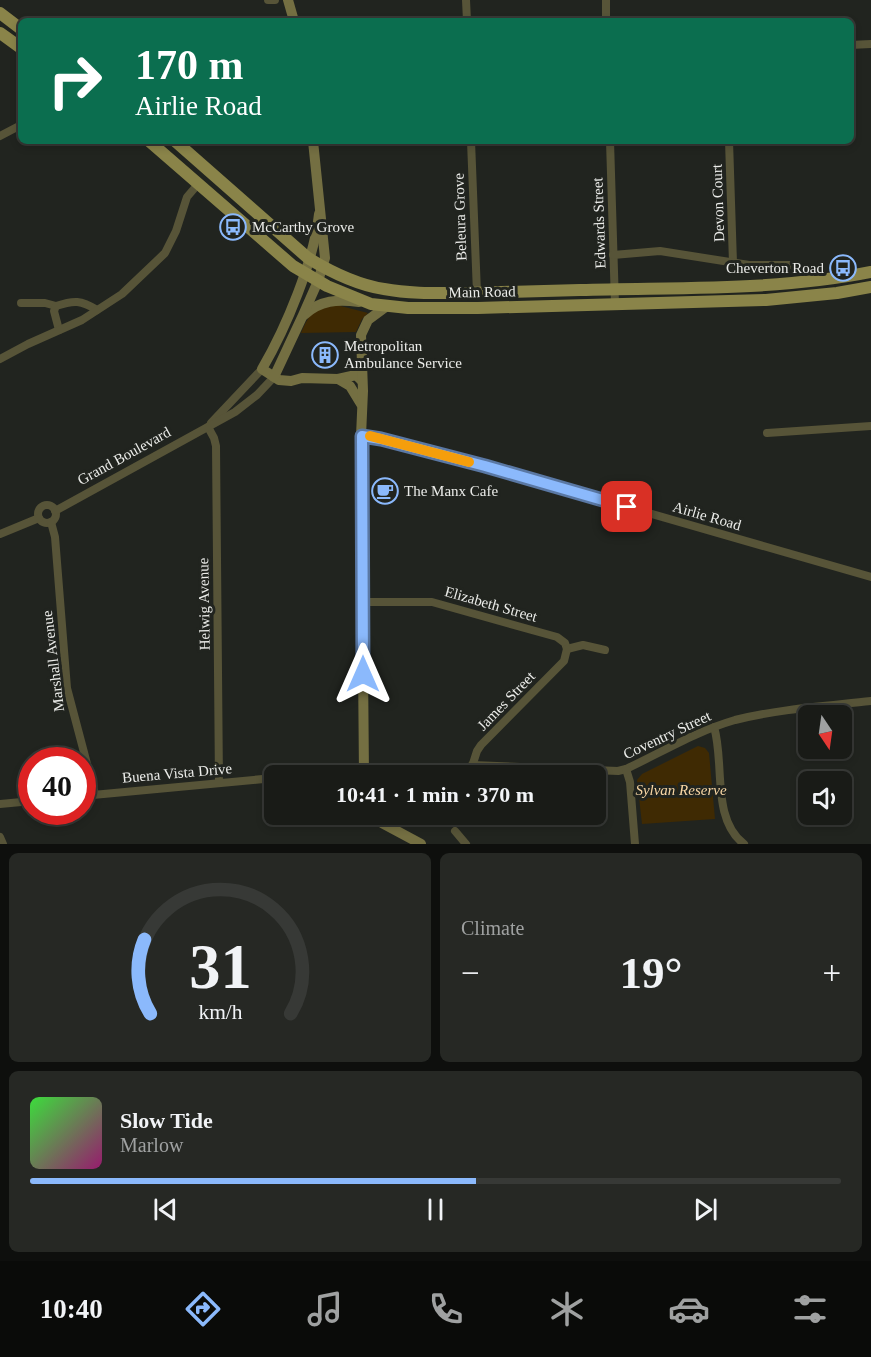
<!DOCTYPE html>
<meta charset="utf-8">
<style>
:root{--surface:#191b17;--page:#262824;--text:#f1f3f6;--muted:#9fa1a1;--line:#373936;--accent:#8bb9fc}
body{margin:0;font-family:"Times New Roman",serif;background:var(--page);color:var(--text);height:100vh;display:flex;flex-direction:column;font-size:22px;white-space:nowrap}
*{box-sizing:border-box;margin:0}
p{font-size:20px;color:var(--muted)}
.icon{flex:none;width:33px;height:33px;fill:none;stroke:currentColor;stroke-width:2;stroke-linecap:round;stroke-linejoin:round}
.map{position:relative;height:844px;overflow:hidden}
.panel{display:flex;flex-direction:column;gap:9px;padding:9px;background:#0e0f0d;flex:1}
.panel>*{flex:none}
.banner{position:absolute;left:18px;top:18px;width:836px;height:126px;border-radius:9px;box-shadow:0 3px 9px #0003,0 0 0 2px var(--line);background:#0b6e4f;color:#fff;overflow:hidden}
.needle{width:39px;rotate:167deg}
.tools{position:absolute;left:798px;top:705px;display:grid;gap:12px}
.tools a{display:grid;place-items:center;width:54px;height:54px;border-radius:9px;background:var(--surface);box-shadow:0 3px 9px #0003,0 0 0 2px var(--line);font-size:30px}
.speed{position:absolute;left:18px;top:747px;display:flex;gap:12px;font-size:30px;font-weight:700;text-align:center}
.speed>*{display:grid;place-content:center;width:78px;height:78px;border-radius:50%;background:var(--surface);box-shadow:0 3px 9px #0003,0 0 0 2px var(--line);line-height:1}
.speed .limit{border:9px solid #d22;background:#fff;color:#111}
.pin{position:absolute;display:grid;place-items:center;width:51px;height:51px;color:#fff;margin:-26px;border-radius:12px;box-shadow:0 3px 9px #0006}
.me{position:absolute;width:66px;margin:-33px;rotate:0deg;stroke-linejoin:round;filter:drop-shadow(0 0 4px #0008)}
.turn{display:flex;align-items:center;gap:21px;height:126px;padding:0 18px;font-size:27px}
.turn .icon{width:78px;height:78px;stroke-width:2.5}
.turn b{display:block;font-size:42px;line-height:51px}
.big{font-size:45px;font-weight:800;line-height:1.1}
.panel .card{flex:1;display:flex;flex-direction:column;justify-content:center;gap:9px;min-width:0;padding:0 21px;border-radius:9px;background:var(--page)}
.panel .dial{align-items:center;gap:0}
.dial svg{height:156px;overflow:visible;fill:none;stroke:var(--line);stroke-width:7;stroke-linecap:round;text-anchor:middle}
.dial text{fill:var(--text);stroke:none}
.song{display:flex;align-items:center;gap:18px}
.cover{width:72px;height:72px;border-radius:9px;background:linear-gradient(135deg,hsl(120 70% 55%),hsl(320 70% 35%))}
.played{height:6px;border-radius:3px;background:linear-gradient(90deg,var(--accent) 55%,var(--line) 55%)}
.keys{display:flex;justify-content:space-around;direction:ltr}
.heat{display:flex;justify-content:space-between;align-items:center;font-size:33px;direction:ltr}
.panel .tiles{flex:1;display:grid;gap:9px;grid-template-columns:1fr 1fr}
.card:last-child{grid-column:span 2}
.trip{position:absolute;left:264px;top:765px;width:342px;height:60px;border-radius:9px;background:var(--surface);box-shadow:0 3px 9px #0003,0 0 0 2px var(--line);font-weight:800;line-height:60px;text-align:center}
.menu{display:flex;height:96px;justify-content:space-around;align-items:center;background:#0a0b09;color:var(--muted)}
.menu .icon{width:42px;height:42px}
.menu .current{color:var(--accent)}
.menu b{font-size:27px;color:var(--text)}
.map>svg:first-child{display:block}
</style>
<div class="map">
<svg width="871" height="844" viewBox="0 0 871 844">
<rect width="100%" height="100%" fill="#21241f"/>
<g fill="#3f2a03">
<path d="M337 305 368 313 362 319 356 332 301 333C311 310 313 310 337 305Z"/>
<path d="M698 746 705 748 709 753 715 819 642 824 637 780 642 774Z"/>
</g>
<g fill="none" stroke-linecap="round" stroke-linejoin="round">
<g stroke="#575438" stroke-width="8">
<path d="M268 0H275"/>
<path d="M466 0 467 21"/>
<path d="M606 0V21"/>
<path d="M850 45 871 44"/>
<path d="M0 136 21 125"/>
<path d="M471 141 477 293"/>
<path d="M610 141 615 304"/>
<path d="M729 141 733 263"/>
<path d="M613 255 660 251 749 265H794"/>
<path d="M21 303H45L56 306"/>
<path d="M59 330 54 311 56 306C74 300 81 300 97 310"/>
<path d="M0 359 28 344 82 320 122 294 165 253 176 231 187 197 199 183"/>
<path d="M211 423 262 369"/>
<path d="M208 427 214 438 216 446 219 783"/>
<path d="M767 433 871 426"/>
<path d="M361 436 381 439 485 466 871 577"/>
<circle cx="47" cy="514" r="9"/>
<path d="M55 511 235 412 257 395 274 377"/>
<path d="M51 522 55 537 67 688 95 794"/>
<path d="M0 534 39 518"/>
<path d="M363 602H432L557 637 565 643 567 649"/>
<path d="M567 649 583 645 605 650"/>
<path d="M714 727C725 763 711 819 744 844"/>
<path d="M472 765 618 771 626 769C662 752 697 731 735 720 779 709 826 706 871 701"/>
<path d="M626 769 630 782 635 844"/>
<path d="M296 776 363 770"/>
<path d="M469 776 477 751 481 745 564 661 567 649"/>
<path d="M82 796 274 778"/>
<path d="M0 804 32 801"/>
<path d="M455 820 456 814"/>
<path d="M455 831 466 844"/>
<path d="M0 837 3 844"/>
</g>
<g stroke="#746f42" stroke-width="10">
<path d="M288 0 294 21"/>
<path d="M319 214C314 261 286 328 262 369L279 380 291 381 302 378 338 379 356 375 362 381"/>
<path d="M304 315C320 300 338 299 359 302"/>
<path d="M274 377 303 315 318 281 325 258 313 141"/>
<path d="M338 379 350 386 361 404"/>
<path d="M364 776 361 436 363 391 361 335 368 320 387 306"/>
<path d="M374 814 382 823 421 844"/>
</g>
<g stroke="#8a8449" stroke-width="12">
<path d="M0 13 21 29"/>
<path d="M0 33 21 48"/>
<path d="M149 141 293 266 327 286 371 304 408 308H478L766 300 837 293 871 287"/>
<path d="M175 141 308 258C331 272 358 285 384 289 411 294 439 293 466 293 504 292 542 291 580 290 677 287 776 291 871 272"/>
</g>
</g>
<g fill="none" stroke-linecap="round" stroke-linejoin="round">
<g stroke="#5a78a4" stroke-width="15">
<path id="route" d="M363 674 362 436 381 439 485 466 627 507"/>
</g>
<use href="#route" stroke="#8bb9fc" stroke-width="10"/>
<path stroke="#f59e0b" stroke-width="10" d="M370 436 469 462"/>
</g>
<defs>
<g id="bus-ring" transform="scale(1.35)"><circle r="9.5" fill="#21241f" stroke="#8bb9fc" stroke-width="1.5"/><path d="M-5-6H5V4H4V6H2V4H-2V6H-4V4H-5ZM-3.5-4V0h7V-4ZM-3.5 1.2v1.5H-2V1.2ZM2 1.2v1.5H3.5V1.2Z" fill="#8bb9fc"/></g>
<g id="building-ring" transform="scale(1.35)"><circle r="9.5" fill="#21241f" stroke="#8bb9fc" stroke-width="1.5"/><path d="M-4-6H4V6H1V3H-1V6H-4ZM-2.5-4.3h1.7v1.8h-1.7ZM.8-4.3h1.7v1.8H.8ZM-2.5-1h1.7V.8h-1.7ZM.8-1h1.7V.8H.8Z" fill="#8bb9fc"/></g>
<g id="cafe-ring" transform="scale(1.35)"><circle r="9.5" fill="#21241f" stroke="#8bb9fc" stroke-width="1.5"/><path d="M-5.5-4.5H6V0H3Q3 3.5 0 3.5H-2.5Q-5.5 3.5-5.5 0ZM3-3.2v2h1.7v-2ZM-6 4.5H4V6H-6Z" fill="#8bb9fc"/></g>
</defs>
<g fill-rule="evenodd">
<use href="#bus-ring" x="233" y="227"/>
<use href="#bus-ring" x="843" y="268"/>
<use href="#building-ring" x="325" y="355"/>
<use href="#cafe-ring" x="385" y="491"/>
</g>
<g text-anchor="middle" stroke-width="6" stroke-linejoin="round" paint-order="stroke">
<g font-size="15" fill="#ebece9" stroke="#21241f">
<text transform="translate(718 203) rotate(-92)" y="5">Devon Court</text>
<text transform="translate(460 217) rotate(-92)" y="5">Beleura Grove</text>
<text transform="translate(599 223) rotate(-92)" y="5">Edwards Street</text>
<text transform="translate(482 292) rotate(-1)" y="5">Main Road</text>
<text transform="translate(124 456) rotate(-29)" y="5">Grand Boulevard</text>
<text transform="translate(707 516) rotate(16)" y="5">Airlie Road</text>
<text transform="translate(204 604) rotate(-91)" y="5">Helwig Avenue</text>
<text transform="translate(491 604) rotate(16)" y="5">Elizabeth Street</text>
<text transform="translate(53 661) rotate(-97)" y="5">Marshall Avenue</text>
<text transform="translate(506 701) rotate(-46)" y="5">James Street</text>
<text transform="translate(667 735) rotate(-25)" y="5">Coventry Street</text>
<text transform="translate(177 773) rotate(-5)" y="5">Buena Vista Drive</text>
</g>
<g font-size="15" fill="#ebece9" stroke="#21241f" text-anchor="start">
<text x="252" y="232">McCarthy Grove</text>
<text x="824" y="273" text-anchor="end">Cheverton Road</text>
<text x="344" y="351">Metropolitan<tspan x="344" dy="17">Ambulance Service</tspan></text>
<text x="404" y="496">The Manx Cafe</text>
</g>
<g font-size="15" font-style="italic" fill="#f9d7a5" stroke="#21241f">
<text x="681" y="795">Sylvan Reserve</text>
</g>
</g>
</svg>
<div class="tools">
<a><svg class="needle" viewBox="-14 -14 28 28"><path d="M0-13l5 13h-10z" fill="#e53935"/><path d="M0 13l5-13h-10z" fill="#9fa1a1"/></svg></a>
<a><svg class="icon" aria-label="sound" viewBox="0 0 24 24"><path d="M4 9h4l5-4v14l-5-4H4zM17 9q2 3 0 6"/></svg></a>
</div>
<div class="speed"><div class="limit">40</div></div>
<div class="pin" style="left:627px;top:507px;background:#d93025"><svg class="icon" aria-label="arrive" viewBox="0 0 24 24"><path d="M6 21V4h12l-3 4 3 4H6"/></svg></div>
<svg class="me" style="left:363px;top:674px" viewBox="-20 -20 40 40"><path d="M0-17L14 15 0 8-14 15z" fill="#8bb9fc" stroke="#fff" stroke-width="4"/></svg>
<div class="trip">10:41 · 1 min · 370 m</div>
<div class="banner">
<div class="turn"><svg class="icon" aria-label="right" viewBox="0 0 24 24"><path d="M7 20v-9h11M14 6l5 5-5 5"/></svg><div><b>170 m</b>Airlie Road</div></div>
</div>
</div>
<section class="panel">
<div class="tiles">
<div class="card dial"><svg viewBox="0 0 100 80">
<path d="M14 69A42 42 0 1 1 86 69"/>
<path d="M14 69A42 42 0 0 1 11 31" stroke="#8bb9fc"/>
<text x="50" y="56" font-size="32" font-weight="700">31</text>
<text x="50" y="72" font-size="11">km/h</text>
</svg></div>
<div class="card"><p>Climate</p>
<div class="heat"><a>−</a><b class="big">19°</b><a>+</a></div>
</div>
<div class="card">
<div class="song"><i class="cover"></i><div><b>Slow Tide</b><p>Marlow</p></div></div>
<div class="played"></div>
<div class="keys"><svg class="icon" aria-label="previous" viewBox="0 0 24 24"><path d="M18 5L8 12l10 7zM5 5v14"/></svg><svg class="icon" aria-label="pause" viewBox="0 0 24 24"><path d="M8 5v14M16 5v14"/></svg><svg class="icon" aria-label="next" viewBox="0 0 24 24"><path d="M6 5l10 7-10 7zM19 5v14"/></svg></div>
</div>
</div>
</section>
<nav class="menu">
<b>10:40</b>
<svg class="icon current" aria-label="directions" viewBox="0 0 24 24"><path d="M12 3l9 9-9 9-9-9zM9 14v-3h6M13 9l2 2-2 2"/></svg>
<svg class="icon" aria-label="music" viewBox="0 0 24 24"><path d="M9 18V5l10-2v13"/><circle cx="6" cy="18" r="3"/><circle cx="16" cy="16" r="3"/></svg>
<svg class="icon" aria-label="phone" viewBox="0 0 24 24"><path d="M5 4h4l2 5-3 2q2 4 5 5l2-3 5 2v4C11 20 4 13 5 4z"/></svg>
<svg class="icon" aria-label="climate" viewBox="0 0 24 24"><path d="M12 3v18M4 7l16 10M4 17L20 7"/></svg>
<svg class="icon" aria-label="car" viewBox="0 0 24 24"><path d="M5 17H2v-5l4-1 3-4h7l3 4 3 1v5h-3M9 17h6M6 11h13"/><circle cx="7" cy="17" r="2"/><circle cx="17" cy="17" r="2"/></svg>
<svg class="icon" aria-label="filters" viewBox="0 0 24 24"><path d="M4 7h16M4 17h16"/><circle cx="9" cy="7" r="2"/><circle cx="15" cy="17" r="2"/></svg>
</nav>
